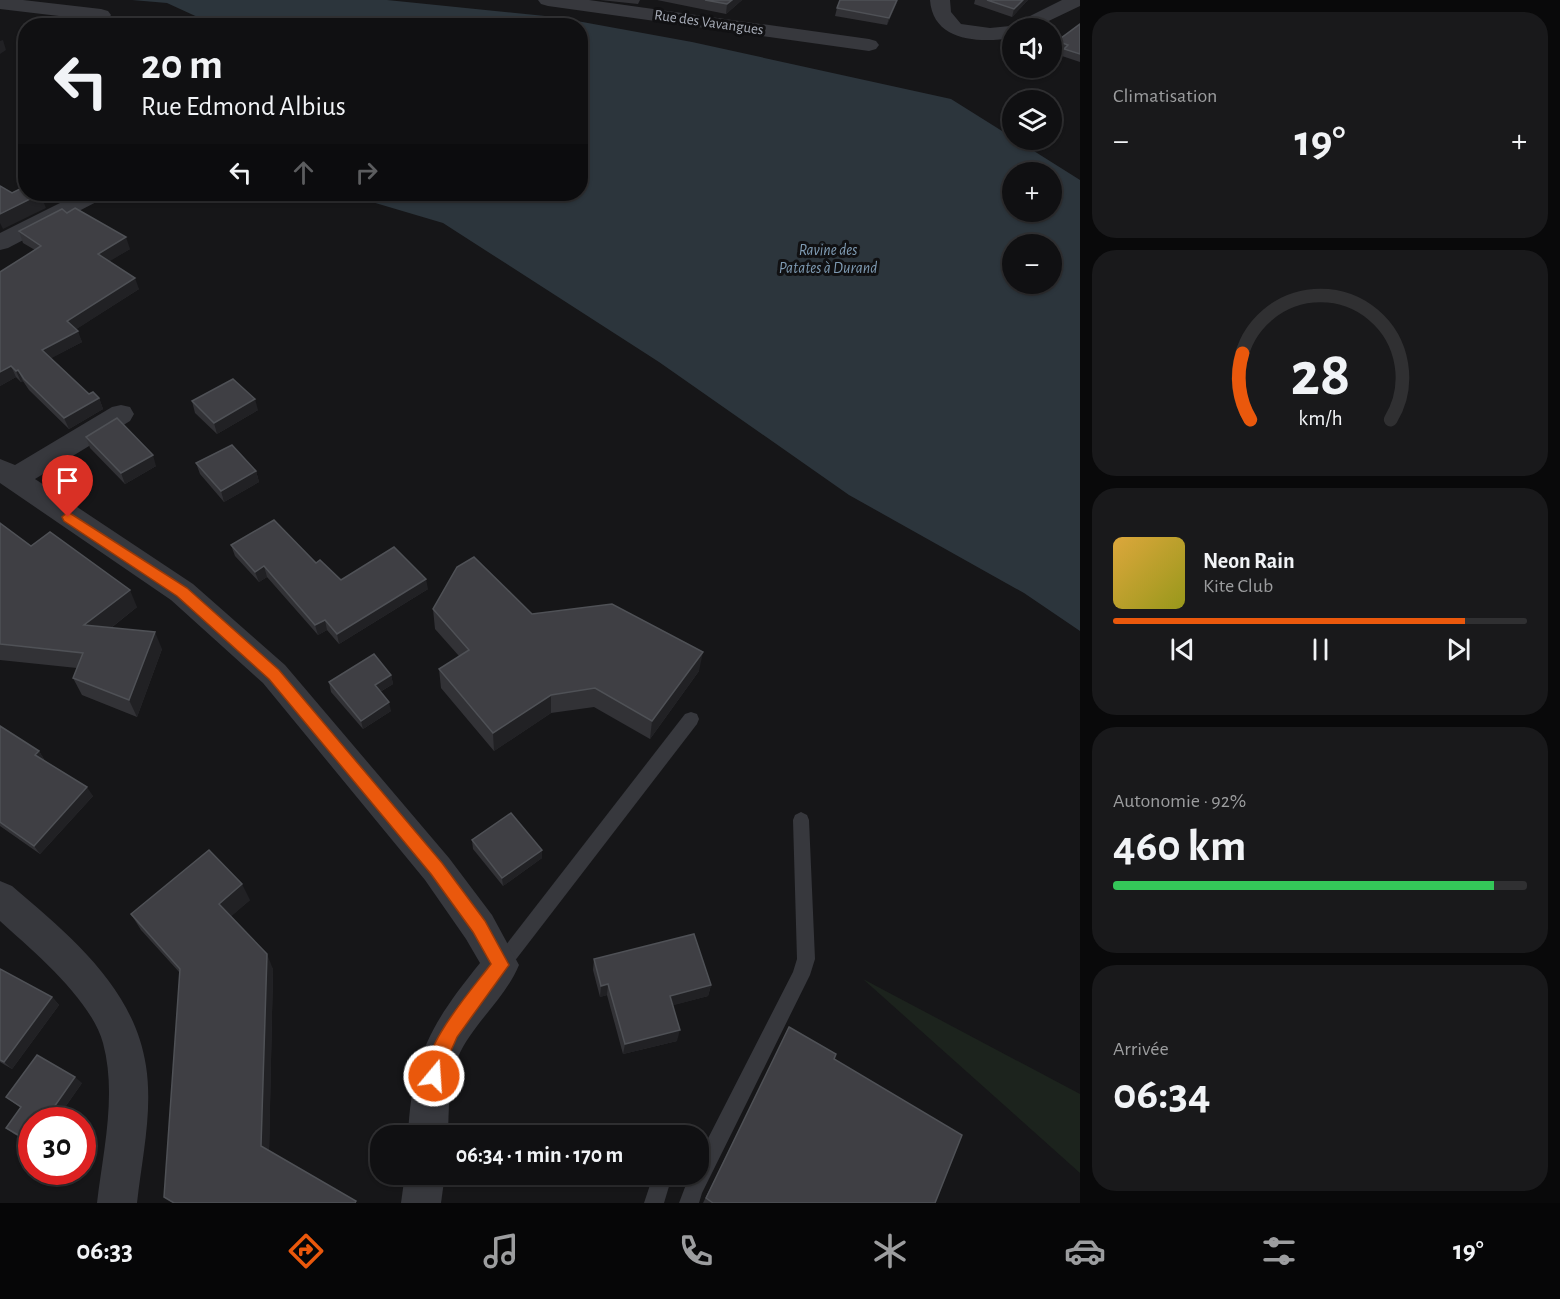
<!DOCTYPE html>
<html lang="fr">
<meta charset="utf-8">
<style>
:root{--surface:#101012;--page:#19191b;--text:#f1f3f6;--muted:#9c9d9f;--line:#303032;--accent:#ea580c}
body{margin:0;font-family:"Alegreya Sans",sans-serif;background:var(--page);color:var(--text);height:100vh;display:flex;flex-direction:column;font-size:22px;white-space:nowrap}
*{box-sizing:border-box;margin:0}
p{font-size:20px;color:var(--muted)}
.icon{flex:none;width:33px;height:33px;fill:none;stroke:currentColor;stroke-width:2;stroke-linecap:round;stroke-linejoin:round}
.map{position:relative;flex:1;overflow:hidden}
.panel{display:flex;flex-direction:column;gap:12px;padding:12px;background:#09090a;width:480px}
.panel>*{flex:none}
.top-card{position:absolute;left:18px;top:18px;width:570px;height:183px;border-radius:24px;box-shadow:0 2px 4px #0004,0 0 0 2px var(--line);background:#101012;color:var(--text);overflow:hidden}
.controls{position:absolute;left:1002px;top:18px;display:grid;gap:12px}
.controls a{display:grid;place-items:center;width:60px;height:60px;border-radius:50%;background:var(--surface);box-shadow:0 2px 4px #0004,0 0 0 2px var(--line);font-size:30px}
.speed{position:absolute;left:18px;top:1107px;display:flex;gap:12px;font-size:30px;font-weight:700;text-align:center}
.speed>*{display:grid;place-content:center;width:78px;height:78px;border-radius:50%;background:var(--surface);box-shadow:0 2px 4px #0004,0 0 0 2px var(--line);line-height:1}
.speed .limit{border:9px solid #d22;background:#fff;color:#111}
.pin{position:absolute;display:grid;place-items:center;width:51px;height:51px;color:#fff;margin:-62px -26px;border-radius:50% 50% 50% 0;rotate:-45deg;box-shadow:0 0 6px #0007}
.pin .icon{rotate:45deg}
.me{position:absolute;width:66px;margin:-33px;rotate:18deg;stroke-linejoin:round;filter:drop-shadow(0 0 4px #0008)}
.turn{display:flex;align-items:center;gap:21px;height:126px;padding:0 24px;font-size:27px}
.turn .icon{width:78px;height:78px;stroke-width:2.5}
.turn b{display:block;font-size:42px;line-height:51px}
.lanes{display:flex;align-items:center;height:57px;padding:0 24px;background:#0003;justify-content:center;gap:30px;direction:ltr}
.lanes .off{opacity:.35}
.big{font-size:45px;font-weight:600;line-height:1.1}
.panel .card{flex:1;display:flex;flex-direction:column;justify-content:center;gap:9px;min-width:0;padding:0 21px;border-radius:24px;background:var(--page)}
.panel .dial{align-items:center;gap:0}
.dial svg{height:156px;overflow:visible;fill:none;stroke:var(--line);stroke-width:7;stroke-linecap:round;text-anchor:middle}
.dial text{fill:var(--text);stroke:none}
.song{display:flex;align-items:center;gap:18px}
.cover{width:72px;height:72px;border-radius:9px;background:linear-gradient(135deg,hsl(40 70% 55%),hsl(60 70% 35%))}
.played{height:6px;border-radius:3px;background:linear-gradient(90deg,var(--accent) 85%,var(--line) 85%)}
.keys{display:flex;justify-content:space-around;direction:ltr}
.heat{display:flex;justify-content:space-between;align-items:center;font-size:33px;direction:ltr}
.charge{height:9px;border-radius:4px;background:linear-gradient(90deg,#34c759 92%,var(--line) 0)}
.trip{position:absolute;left:370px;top:1125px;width:339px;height:60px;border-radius:24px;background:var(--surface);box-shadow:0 2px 4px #0004,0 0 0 2px var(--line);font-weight:600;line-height:60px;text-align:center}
.tab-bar{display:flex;height:96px;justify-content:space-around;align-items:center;background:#060607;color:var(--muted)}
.tab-bar .icon{width:42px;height:42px}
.tab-bar .current{color:var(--accent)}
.tab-bar b{font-size:27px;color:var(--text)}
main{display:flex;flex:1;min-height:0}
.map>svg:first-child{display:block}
</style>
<main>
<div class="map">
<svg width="1080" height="1203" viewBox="0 0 1080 1203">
<rect width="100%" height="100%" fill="#161618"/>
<path fill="#1c231d" d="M863 979 1080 1094V1173Z"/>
<path fill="#2c353c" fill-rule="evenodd" d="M132 0H387L555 17 692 42 951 99 1080 180V631L1024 593 849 495 659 362 443 223 345 194H580V26L215 25 167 3ZM1012 172H1052V212H1012ZM1012 244H1052V284H1012Z"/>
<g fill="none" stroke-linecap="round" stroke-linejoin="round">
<g fill="#37383d" fill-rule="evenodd">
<path d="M691 712 697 714 699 719 697 724 507 971 501 974 495 971 492 965 495 959 685 714Z"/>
<path d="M801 812 807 815 809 820 815 959 810 975 702 1193 699 1203H679L690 1174H699V1156L793 972 797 959 793 820 795 815Z"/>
<path d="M656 1174 667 1176 670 1183 664 1203H644L653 1176Z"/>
</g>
<g fill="#37383d" fill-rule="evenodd">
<path d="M0 0H23L101 9 108 11 111 15 108 19 101 21 0 9Z"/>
<path d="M538 0H589L869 39 876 41 879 45 876 49 869 51 548 6 541 4Z"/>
<path d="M930 0H950L951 12 961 24 990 28 1010 26 1062 0H1080V6L1034 28H1012V38C980 43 933 42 930 0Z"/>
<path d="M78 194H105L102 199 8 248 0 250V233Z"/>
<path d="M121 405 130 407 134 414 130 421 35 479 193 584 285 665 449 858 492 915 519 965C505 999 473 1023 458 1057 448 1081 449 1110 448 1136H408C412 1056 431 1024 480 963L466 939 425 880 263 683 171 600 0 483V459L15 465 112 407Z"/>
<path d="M0 881 12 886C69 935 134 987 146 1066 153 1111 142 1158 137 1203H97C103 1151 117 1095 103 1043 91 999 33 951 0 921Z"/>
<path d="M405 1174H445L441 1203H401Z"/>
</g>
</g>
<g fill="#323236">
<path d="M600 0H640L638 4Z"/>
<path d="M657 0H742L726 14Z"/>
<path d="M840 0H898L887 25 835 16 837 8Z"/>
<path d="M975 0H1028L1012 17 974 4Z"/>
<path d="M1080 24V62L1062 56 1063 51 1054 48 1057 41Z"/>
<path d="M19 231 130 249 109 261 139 289 76 329 82 342 51 358 89 394 99 398 103 409 69 429 29 390 23 381 21 382 16 377 0 386V272L35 250 23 243Z"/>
<path d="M192 401 258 410 217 434 195 413Z"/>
<path d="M86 437 156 466 125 484 90 448Z"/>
<path d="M196 463 256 471 259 482 224 502 200 474Z"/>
<path d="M0 523 31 546 137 607 111 628 162 649 137 717 82 695 73 678 77 668 0 660Z"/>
<path d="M231 545 316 563 341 580 428 589 339 644 327 630 318 635 267 577 259 582 235 556Z"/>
<path d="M433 609 532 614 699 671 650 739 594 707 551 713 494 751 441 688 439 669 459 656 435 629Z"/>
<path d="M391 675 393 684 380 692 391 711 363 729 331 692 329 682Z"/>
<path d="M0 726 39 751 45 761 93 796 40 854 0 826Z"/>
<path d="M472 840 542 858 503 886 473 849Z"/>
<path d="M250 900 231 916 273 969 269 1150 174 1203 180 973 141 930 131 914Z"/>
<path d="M594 959 711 985 708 996 673 1005 677 1041 623 1054 607 995 600 997 593 970Z"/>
<path d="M0 969 52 997 59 1005 12 1069 0 1062Z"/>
<path d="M789 1027 834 1059 935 1203H703Z"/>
<path d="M82 1083 56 1120H32V1144L14 1134 6 1128 21 1108 6 1097Z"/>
</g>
<g fill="#212124">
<path d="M732 0H742L726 14 727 4Z"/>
<path d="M897 0H898L887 25 889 18Z"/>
<path d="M1023 0H1028L1012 17 1014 9Z"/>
<path d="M3 40 6 50 0 54V41Z"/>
<path d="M40 194 46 208 3 229 0 223V214Z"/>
<path d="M126 237 130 249 102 266 98 254Z"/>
<path d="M135 278 139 289 72 332 67 321Z"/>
<path d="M78 331 82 342 46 361 42 350Z"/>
<path d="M11 366 16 377 0 386V372Z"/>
<path d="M18 370 23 381 21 382 16 371Z"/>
<path d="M99 398 103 409 69 429 64 418Z"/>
<path d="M255 399 258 410 217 434 214 423Z"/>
<path d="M153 455 156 466 125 484 121 473Z"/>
<path d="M256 471 259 482 224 502 221 491Z"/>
<path d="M264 566 267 577 259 582 255 572Z"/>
<path d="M426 579 428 589 339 644 337 634Z"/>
<path d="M130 590 137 607 93 642 84 625Z"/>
<path d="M325 620 327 630 318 635 315 625Z"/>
<path d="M155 632 162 649 137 717 129 700Z"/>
<path d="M703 652 699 671 650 739 652 721Z"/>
<path d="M391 675 393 684 376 694 375 685Z"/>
<path d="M551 695V713L494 751 493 733Z"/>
<path d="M389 702 391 711 363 729 361 721Z"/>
<path d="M39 751 45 761 35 755Z"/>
<path d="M87 787 93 796 40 854 34 846Z"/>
<path d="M542 850V858L503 886 502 878Z"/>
<path d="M242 884 250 900 227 920 219 904Z"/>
<path d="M267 954 273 969 269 1157 261 1146Z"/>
<path d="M608 984 607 995 600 997 601 986Z"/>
<path d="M711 985 708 996 667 1007 670 996Z"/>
<path d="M52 997 59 1005 12 1069 4 1062Z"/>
<path d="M680 1030 677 1041 623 1054 625 1044Z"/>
<path d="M75 1077 82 1083 56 1120H45Z"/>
</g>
<g fill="#3f3f44" stroke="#4f5156" stroke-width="1.5">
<path d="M705 0H732L727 4Z"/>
<path d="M840 0H897L889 18 837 8Z"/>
<path d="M987 0H1023L1014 9Z"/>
<path d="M1080 24V54L1064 49 1068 45 1057 41Z"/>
<path d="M0 186 12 193 26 186V194H40L0 214Z"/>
<path d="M75 208 126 237 98 254 135 278 67 321 78 331 42 350 89 394 93 392 99 398 64 418 24 379 18 370 16 371 11 366 0 372V272L41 246 19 231 62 209 67 213Z"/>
<path d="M233 379 255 399 214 423 192 401Z"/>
<path d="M117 418 153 455 121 473 86 437Z"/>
<path d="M232 445 256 471 221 491 196 463Z"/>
<path d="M274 520 316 563 320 560 341 580 394 547 426 579 337 634 325 620 315 625 264 566 255 572 231 545Z"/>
<path d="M0 523 31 546 50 532 130 590 84 625 155 632 129 700 73 678 83 653 0 644Z"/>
<path d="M474 557 532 614 612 604 703 652 652 721 595 688 551 695 493 733 439 669 469 650 433 609 457 567Z"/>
<path d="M374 654 391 675 375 685 389 702 361 721 329 682Z"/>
<path d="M0 726 39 751 35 755 87 787 34 846 0 822Z"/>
<path d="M511 813 542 850 502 878 472 840Z"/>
<path d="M209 850 242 884 219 904 267 954 261 1146 356 1201 355 1203H174L164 1197 180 969 131 914Z"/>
<path d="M694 934 711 985 670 996 680 1030 625 1044 608 984 601 986 594 959Z"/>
<path d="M0 969 52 997 4 1062 0 1060Z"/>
<path d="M789 1027 836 1054 834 1059 962 1135 935 1203H713L706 1198Z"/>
<path d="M37 1055 75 1077 45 1120H32V1140L30 1142 6 1128 21 1107 6 1097Z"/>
</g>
<path fill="#ea580c" stroke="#983908" stroke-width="1.5" d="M68 512 187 588 279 670 442 863 485 921 509 965 457 1037 446 1062 440 1082 434 1085 428 1082C415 1053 474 987 491 964L473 932 431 874 269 679 177 596 64 521 62 517Z"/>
<g text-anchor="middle" stroke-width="6" stroke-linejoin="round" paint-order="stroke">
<g font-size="15" fill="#a8adb8" stroke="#111113">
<text transform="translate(709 22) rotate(8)" y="5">Rue des Vavangues</text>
</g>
<g font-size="16" font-style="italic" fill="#7f9bb3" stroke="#111113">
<text x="828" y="255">Ravine des<tspan x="828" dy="18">Patates à Durand</tspan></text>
</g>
</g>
</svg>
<div class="controls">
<a><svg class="icon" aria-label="sound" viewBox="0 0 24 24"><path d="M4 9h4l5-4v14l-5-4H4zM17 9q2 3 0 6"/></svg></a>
<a><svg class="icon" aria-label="layers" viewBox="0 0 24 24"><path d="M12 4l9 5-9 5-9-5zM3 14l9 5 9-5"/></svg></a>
<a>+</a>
<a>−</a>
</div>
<div class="speed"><div class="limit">30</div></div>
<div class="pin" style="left:68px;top:517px;background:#d93025"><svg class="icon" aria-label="arrive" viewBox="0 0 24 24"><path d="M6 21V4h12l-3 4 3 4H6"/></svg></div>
<svg class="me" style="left:434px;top:1076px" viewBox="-20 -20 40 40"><circle r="17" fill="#ea580c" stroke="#fff" stroke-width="3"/><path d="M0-11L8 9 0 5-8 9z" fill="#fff"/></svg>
<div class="trip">06:34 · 1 min · 170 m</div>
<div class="top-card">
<div class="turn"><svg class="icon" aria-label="left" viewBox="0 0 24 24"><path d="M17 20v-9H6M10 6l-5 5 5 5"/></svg><div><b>20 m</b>Rue Edmond Albius</div></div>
<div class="lanes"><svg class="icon" aria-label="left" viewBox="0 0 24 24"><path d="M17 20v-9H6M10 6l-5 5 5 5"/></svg><svg class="icon off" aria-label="ahead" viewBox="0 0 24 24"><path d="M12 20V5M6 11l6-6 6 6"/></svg><svg class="icon off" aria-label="right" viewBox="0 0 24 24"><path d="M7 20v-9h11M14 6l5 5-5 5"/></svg></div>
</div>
</div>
<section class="panel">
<div class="card"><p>Climatisation</p>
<div class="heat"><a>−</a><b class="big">19°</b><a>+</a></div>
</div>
<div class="card dial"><svg viewBox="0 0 100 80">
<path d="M14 69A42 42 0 1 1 86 69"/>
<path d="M14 69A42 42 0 0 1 10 35" stroke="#ea580c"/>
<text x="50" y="56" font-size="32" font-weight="700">28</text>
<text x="50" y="72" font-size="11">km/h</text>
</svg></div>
<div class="card">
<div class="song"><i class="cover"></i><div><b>Neon Rain</b><p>Kite Club</p></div></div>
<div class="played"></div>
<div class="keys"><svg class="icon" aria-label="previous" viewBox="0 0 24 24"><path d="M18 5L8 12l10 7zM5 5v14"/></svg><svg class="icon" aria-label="pause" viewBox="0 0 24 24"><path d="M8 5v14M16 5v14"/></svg><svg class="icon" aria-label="next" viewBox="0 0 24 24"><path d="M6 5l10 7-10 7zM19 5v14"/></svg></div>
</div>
<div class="card"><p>Autonomie · 92%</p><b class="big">460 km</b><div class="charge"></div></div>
<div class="card"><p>Arrivée</p><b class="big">06:34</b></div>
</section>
</main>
<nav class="tab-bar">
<b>06:33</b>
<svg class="icon current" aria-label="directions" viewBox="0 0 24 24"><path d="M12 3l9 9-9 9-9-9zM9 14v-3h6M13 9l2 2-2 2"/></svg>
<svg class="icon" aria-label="music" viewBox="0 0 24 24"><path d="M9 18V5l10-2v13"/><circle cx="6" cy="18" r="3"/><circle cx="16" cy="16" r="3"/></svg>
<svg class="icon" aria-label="phone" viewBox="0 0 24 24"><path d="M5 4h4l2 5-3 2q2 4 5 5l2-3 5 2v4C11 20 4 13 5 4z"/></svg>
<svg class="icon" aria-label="climate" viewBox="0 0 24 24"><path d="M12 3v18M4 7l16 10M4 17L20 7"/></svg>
<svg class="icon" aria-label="car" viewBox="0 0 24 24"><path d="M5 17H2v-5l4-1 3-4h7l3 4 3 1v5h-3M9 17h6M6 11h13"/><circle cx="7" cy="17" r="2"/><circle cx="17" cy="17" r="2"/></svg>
<svg class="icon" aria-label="filters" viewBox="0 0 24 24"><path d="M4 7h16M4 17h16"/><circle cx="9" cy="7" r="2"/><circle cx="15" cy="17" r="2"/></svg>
<b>19°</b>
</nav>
